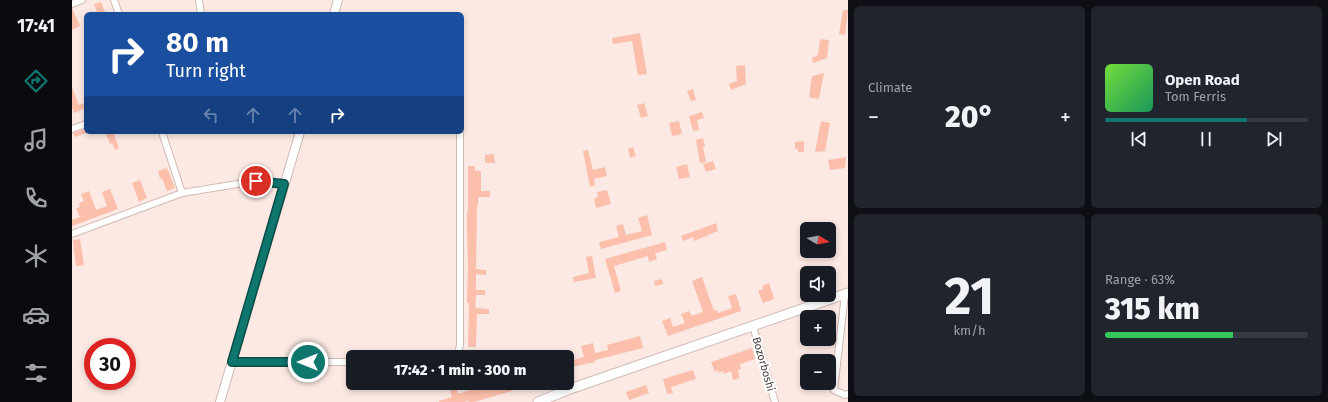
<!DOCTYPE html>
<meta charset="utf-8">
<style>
:root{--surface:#171b24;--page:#20242c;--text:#f1f3f6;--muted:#9ea1a6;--line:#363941;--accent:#0f766e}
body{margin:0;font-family:"Fira Sans",sans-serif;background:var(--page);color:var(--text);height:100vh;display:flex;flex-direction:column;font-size:15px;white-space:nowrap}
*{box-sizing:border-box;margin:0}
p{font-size:13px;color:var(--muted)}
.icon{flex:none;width:22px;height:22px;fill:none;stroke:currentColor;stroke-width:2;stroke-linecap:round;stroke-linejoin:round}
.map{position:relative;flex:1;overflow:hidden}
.side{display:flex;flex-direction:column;gap:6px;padding:6px;background:#0d0f14;width:480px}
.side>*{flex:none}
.top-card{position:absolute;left:12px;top:12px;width:380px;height:122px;border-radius:6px;box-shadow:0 2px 6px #0003;background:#1a4fa0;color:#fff;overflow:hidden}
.needle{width:26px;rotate:100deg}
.buttons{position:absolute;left:728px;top:222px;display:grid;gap:8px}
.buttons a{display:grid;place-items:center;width:36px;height:36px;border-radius:6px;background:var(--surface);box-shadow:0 2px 6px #0003;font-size:20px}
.speed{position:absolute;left:12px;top:338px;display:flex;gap:8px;font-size:20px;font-weight:700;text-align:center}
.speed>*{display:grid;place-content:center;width:52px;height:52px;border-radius:50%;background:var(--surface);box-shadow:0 2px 6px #0003;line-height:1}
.speed .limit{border:6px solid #d22;background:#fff;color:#111}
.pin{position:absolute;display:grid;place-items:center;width:34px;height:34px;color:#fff;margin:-17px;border:2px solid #fff;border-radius:50%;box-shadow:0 1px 4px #0007}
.me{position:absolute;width:44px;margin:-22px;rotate:270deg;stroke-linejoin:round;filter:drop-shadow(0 0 3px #0008)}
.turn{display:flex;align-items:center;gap:14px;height:84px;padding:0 16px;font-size:18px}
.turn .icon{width:52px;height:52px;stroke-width:2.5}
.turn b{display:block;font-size:28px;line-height:34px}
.lanes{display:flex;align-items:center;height:38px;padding:0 16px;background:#0003;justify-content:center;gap:20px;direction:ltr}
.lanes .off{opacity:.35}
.big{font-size:30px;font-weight:800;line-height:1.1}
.side .tile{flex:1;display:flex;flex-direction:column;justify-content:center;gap:6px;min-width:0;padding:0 14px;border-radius:6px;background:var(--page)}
.side .dial{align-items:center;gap:0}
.dial b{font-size:52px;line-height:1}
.song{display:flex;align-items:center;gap:12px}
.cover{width:48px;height:48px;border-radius:6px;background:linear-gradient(135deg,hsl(100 70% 55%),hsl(150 70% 35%))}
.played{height:4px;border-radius:2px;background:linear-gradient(90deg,var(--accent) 70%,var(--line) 70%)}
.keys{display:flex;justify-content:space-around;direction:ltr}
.heat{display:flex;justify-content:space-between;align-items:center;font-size:22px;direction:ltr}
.charge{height:6px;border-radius:3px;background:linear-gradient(90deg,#34c759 63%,var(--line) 0)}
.side .tiles{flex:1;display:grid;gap:6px;grid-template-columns:repeat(2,1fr)}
.trip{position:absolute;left:274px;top:350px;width:228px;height:40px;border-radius:6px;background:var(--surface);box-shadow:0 2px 6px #0003;font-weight:800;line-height:40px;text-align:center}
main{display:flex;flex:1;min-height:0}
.menu{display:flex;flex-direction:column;width:72px;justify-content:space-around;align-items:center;background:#090b0e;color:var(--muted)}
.menu .icon{width:28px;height:28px}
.menu .selected{color:var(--accent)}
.menu b{font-size:18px;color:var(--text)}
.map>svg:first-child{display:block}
</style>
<main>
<nav class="menu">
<b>17:41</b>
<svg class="icon selected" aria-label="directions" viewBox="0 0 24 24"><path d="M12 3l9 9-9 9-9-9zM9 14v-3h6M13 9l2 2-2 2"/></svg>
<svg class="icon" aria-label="music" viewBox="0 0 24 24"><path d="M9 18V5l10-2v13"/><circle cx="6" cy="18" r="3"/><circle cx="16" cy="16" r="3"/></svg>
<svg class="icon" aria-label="phone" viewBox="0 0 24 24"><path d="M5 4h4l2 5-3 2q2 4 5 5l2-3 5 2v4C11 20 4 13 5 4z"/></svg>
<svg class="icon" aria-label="climate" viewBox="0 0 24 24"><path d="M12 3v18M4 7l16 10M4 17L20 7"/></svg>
<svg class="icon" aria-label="car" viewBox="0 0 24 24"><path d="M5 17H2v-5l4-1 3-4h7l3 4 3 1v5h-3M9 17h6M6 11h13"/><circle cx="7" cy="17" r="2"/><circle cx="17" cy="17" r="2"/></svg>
<svg class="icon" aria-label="filters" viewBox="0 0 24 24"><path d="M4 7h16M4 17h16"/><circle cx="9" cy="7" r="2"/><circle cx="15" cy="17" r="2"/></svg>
</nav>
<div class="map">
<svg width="776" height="402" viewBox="0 0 776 402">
<rect width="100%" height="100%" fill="#fce9e3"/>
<g fill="#fcbfac">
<path d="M29 2 34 14H26L22 4Z"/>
<path d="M0 8 8 26 0 30Z"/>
<path d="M771 10H776L773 35 767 34Z"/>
<path d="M568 33 575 74 566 75 560 41 541 44 540 38Z"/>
<path d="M748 39 757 40 755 58 741 63 740 58 746 55Z"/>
<path d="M673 65 674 84 659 90 657 84 665 81 664 66Z"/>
<path d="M752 73 747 99 737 97 740 76Z"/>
<path d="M0 87 7 105 14 102V108L2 113 0 108Z"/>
<path d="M621 89 624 100 619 101 615 91Z"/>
<path d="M572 103 576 116 569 118 565 105Z"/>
<path d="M630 112 632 118 625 120 627 130 621 131 617 116Z"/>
<path d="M607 121 610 134 600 136 597 123Z"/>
<path d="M749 121 758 123 753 151 743 152Z"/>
<path d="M14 129V133L3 137 1 133Z"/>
<path d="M33 132H41L47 148 43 150 40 143 38 144Z"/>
<path d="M631 138 633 146 631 147 634 162 628 163 624 140Z"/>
<path d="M732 141V152H726V149H723V142Z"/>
<path d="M561 147 564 156 558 158 556 149Z"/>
<path d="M516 150 521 170 533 167 535 176 522 179 523 185 518 187 511 151Z"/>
<path d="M422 154 423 163H413V155Z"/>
<path d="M774 157 773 168 758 170 756 160Z"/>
<path d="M641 161 644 169 634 172 631 164Z"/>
<path d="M615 164 618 177 607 179 604 167Z"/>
<path d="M396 166H403V171H409V191H418V197H406V205H405L404 269 414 270V275L404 274V290H413V295H404L403 308 417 309V314H405L404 347H396L397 303H395L396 265 395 231V212H396Z"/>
<path d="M95 168 103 188 95 191 90 178 88 179 86 171Z"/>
<path d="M68 180 75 198 67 202 60 183Z"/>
<path d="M38 189 46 209 0 226V220L8 217 4 208 8 207 7 203 12 201 9 194 17 191 24 210 35 206 30 192Z"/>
<path d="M535 190 539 204 524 208 522 199 526 197 525 192Z"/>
<path d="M575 215 580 235 529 249 527 242 547 237 544 226 551 224 554 235 570 231 566 218Z"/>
<path d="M644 223 646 231 622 241 621 237 611 241 609 236Z"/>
<path d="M8 239 12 265 4 266 1 240Z"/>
<path d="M593 242 595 250 583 253 585 259 577 262 576 256 542 266 549 291 543 293 533 259Z"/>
<path d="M520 256 524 278 502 282 501 277 517 273 514 257Z"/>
<path d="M630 277 642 311 645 310 646 313 660 308 656 296 664 294 669 311 596 336 590 321 598 318 601 327 613 323 609 314 617 311 620 316 631 312 620 281Z"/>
<path d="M590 279 591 284 583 286 582 281Z"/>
<path d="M697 283 702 299 691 303 686 291 691 289 690 286Z"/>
<path d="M568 336 571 348 523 360V362L495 368V362L512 357 509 346 521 343 523 353 536 350 535 345Z"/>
<path d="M680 348 683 359 668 364 669 369 666 370 668 378 661 380 659 371 652 374 651 371 647 373 646 370 643 372 639 362Z"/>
<path d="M621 370 624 379 599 387 601 393 595 394 591 379Z"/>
<path d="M396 383H402L404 390 428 383H438L440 391 402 402H397L396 401 391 402H367V401L380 397 377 385 383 384 386 394 398 390Z"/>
<path d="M574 385 577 393 557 400 554 392Z"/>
</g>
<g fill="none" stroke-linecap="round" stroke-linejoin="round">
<g stroke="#d1bab3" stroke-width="8">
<g id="minor">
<path d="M42 0 47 14"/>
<path d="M127 0 129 14"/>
<path d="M0 4 10 0"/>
<path d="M0 129 14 124"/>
<path d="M90 132 110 193"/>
<path d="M0 234 110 193 184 181 212 184"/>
<path d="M773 294 762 390 773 395 776 394"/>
<path d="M681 326 703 402"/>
<path d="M367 357 386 354 388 345V132"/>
<path d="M160 362H281"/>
</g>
</g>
<g stroke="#d1bab3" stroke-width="10">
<g id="tertiary">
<path d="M262 14 266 0"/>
<path d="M148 402 228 132"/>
</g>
</g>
<g stroke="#d1bab3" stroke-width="11">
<path id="secondary" d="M466 402 498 389 776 293"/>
</g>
<use href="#minor" stroke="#fff" stroke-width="6"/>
<use href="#tertiary" stroke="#fff" stroke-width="8"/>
<use href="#secondary" stroke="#fff" stroke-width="9"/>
</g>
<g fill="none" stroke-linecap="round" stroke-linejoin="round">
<g stroke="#0a4d48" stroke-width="10">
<path id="route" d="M184 181 212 184 160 362H236"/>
</g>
<use href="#route" stroke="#0f766e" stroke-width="7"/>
</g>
<g text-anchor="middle" stroke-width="4" stroke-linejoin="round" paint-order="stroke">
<g font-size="11" fill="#443a37" stroke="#fff">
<text transform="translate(692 364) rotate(74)" y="4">Bozorboshi</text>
</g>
</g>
</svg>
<div class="buttons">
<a><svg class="needle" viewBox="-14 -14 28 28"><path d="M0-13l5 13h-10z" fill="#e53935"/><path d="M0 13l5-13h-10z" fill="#9ea1a6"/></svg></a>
<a><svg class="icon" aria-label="sound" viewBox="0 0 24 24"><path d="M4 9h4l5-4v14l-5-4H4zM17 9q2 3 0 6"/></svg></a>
<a>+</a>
<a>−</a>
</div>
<div class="speed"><div class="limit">30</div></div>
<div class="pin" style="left:184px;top:181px;background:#d93025"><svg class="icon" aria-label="arrive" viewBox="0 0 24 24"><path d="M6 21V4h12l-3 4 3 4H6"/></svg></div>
<svg class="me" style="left:236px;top:362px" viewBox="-20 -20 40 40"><circle r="17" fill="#0f766e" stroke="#fff" stroke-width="3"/><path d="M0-11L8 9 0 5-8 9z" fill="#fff"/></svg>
<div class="trip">17:42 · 1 min · 300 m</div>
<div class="top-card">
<div class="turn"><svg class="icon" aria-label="right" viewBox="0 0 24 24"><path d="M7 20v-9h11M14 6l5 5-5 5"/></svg><div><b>80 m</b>Turn right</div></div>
<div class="lanes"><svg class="icon off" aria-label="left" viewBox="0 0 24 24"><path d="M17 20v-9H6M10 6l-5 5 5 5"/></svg><svg class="icon off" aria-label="ahead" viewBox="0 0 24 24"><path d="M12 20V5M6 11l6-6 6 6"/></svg><svg class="icon off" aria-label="ahead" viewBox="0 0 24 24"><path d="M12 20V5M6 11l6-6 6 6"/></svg><svg class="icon" aria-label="right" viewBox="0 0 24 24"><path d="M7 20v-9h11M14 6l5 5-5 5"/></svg></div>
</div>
</div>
<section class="side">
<div class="tiles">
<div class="tile"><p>Climate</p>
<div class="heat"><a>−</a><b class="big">20°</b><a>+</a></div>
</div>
<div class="tile">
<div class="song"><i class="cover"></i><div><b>Open Road</b><p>Tom Ferris</p></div></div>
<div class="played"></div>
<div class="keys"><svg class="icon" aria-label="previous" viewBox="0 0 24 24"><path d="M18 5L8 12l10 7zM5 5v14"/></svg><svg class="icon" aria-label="pause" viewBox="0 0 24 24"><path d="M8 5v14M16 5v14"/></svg><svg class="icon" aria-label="next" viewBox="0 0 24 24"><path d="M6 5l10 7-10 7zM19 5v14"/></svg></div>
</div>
<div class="tile dial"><b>21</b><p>km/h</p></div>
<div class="tile"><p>Range · 63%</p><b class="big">315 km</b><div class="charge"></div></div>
</div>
</section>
</main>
